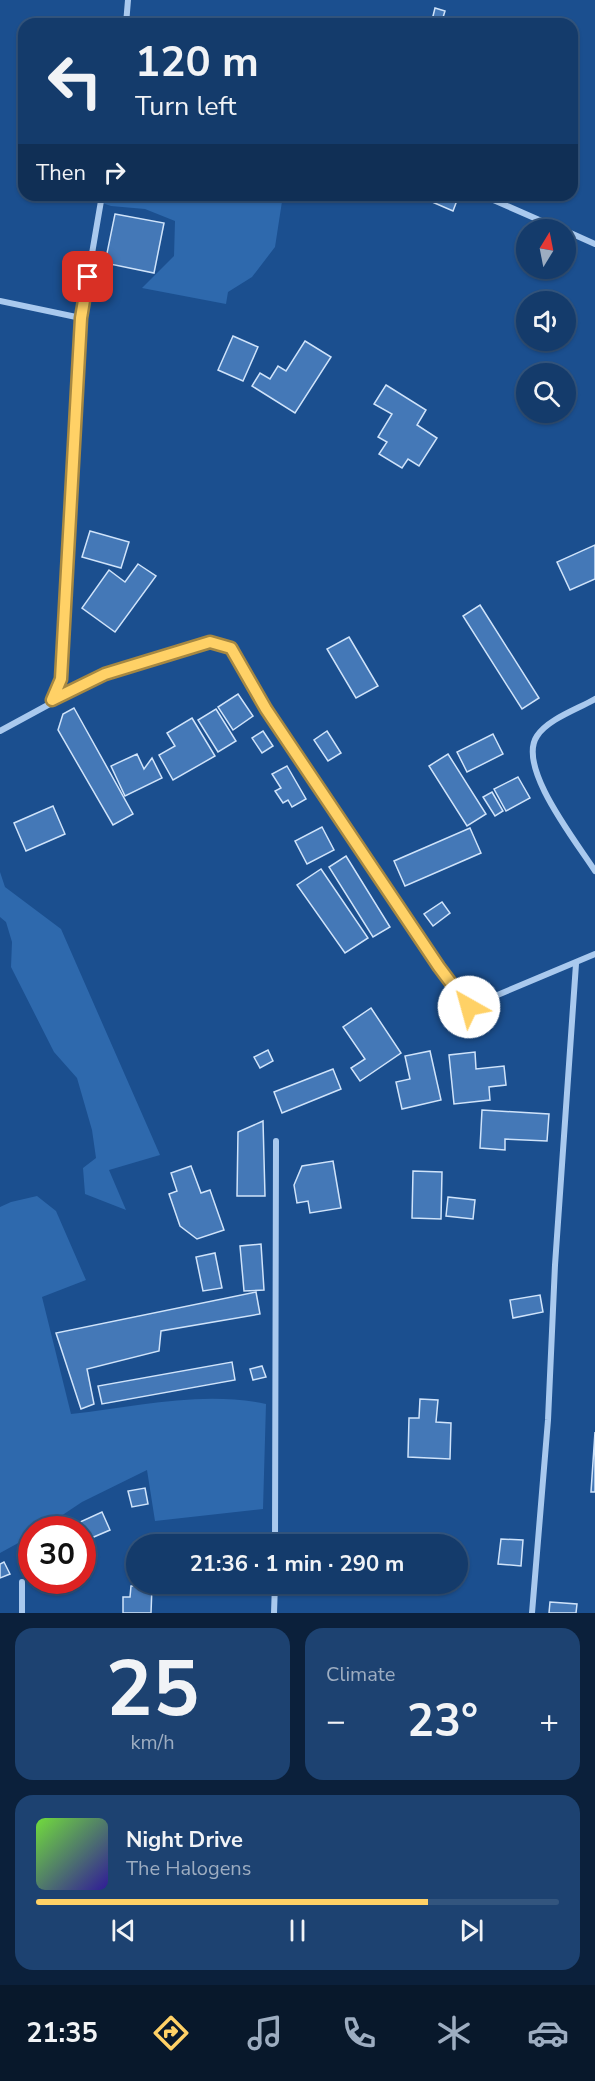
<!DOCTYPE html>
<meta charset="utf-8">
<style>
:root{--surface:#143b6b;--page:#1d4271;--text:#f1f3f6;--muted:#9dadc1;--line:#33557e;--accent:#ffd166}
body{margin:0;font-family:"Nunito Sans",sans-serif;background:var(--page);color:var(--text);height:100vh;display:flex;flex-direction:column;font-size:22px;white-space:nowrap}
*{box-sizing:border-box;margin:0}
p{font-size:20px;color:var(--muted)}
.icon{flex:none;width:33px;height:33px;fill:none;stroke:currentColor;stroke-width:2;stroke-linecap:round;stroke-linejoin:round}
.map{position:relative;height:1613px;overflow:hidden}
.sheet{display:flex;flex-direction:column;gap:15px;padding:15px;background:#0b203b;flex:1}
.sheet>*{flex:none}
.top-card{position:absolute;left:18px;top:18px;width:560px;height:183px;border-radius:18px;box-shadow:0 2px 4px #0004,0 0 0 2px var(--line);background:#143b6b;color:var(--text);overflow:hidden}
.needle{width:39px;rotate:10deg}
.buttons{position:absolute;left:516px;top:219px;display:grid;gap:12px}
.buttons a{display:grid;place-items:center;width:60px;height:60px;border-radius:50%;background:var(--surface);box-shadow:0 2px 4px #0004,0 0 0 2px var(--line);font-size:30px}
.speed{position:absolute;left:18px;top:1516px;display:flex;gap:12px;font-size:30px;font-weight:700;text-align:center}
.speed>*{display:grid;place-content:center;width:78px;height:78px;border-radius:50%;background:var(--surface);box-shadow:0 2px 4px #0004,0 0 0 2px var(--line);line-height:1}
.speed .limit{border:9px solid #d22;background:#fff;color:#111}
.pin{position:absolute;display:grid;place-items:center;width:51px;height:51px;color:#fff;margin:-26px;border-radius:12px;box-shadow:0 3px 9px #0006}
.me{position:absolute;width:66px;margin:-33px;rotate:322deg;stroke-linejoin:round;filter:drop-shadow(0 0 4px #0008)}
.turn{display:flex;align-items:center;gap:21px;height:126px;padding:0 18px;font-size:27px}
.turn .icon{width:78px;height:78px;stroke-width:2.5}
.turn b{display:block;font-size:42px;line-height:51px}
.then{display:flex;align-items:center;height:57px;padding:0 18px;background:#0003;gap:12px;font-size:22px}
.big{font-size:45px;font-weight:700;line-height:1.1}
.sheet .card{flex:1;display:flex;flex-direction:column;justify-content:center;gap:9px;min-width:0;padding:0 21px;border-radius:18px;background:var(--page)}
.sheet .dial{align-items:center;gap:0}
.dial b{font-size:78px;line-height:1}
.song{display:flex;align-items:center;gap:18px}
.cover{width:72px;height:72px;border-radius:9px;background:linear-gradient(135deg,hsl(100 70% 55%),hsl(250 70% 35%))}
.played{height:6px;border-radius:3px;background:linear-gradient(90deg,var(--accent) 75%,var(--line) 75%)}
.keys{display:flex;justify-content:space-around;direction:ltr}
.heat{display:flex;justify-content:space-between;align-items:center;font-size:33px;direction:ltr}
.sheet .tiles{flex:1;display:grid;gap:15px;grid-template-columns:1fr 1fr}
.card:last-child{grid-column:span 2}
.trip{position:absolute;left:126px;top:1534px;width:342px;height:60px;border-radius:30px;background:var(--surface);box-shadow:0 2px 4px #0004,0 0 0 2px var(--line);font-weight:700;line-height:60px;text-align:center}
.menu{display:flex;height:96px;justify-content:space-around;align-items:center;background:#08182b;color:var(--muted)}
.menu .icon{width:42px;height:42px}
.menu .active{color:var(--accent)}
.menu b{font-size:27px;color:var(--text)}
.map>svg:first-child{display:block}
</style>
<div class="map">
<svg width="595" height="1613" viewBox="0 0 595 1613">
<rect width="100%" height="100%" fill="#1b4f8f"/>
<g fill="#2e69ad">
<path d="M78 195H283L275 247 252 277 228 292 226 304 142 288 174 256 175 221 145 209 111 206Z"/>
<path d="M0 872 5 887 61 929 160 1155 109 1170 126 1210 85 1194 83 1168 96 1158 92 1130 77 1078 54 1052 11 967 12 942 6 922 0 917Z"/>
<path d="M37 1196 56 1211 86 1280 42 1297 71 1414C135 1407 202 1390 266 1404L263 1509 155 1521 147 1470 82 1502 40 1530H32L31 1536 0 1553V1207L11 1202Z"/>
</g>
<g fill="#4478b7" stroke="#cfe3fa" stroke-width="1.5">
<path d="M435 8 445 11 441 24H431Z"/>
<path d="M432 195H459L453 211 430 201Z"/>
<path d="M115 214 164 223 154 273 105 263Z"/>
<path d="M233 336 258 347 243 381 218 370Z"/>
<path d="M305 341 331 357 295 413 252 386 260 373 270 379 278 366 286 371Z"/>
<path d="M386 385 426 410 417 425 437 438 419 466 408 459 402 468 379 454 387 442 378 437 392 414 374 404Z"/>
<path d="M90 531 129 542 121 568 82 557Z"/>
<path d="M595 545V579L570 590 557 562Z"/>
<path d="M138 564 156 576 115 632 82 608 109 570 125 582Z"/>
<path d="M480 605 539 698 522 709 463 616Z"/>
<path d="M349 637 378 686 356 698 327 649Z"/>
<path d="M238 694 253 716 233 730 218 707Z"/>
<path d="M74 708 133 814 113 825 58 730 63 714Z"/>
<path d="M216 709 236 741 218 752 198 720Z"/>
<path d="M192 718 215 756 173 780 159 755 175 746 167 733Z"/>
<path d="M263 731 273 746 262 753 252 738Z"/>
<path d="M327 731 341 753 328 761 314 740Z"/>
<path d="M493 734 503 754 467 772 457 752Z"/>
<path d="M137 754 144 769 152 758 162 778 125 796 111 766Z"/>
<path d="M448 754 486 814 467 826 429 766Z"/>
<path d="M287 766 306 799 292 807 288 800 283 803 275 791 281 788 272 774Z"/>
<path d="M518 777 530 798 506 811 494 789Z"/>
<path d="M492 792 503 811 495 816 483 797Z"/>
<path d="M53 806 65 834 26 851 14 823Z"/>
<path d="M322 827 334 850 307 864 295 841Z"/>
<path d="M470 828 481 853 405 886 394 861Z"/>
<path d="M346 856 390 927 373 937 329 867Z"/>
<path d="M321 869 368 938 345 953 297 885Z"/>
<path d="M442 902 450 913 433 926 424 914Z"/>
<path d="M371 1008 401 1053 360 1081 351 1068 365 1059 343 1027Z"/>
<path d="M268 1050 273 1061 260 1068 254 1057Z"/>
<path d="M430 1051 441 1100 402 1109 396 1082 410 1079 405 1056Z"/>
<path d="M475 1052 476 1069 504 1066 506 1085 489 1087 490 1100 454 1104 449 1055Z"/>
<path d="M333 1069 341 1089 282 1113 274 1092Z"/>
<path d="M482 1110 549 1114 547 1141 505 1139V1150L480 1148Z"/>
<path d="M263 1121 265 1196H237L238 1132Z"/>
<path d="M333 1161 341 1208 310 1213 308 1201 297 1203 294 1185 302 1166Z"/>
<path d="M191 1166 201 1193 210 1190 224 1230 197 1239 180 1226 169 1194 177 1191 171 1173Z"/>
<path d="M413 1171 442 1172 441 1219 412 1218Z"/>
<path d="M448 1197 475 1200 473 1219 446 1216Z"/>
<path d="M261 1244 264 1290 244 1291 240 1246Z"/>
<path d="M215 1253 222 1288 203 1291 196 1257Z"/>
<path d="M256 1292 260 1314 161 1331 159 1351 87 1369 94 1404 81 1409 56 1333Z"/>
<path d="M540 1295 543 1312 513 1318 510 1300Z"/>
<path d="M232 1362 235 1380 102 1404 98 1386Z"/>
<path d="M262 1366 266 1377 253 1380 250 1369Z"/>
<path d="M420 1399 438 1400 436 1422 451 1423 450 1459 408 1457 409 1418H419Z"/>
<path d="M595 1432V1492H591Z"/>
<path d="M145 1488 148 1504 132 1507 128 1491Z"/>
<path d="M102 1512 110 1530 82 1542V1530H68L67 1528Z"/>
<path d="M501 1539 523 1540 521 1566 498 1564Z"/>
<path d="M4 1562 10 1574 0 1578V1564Z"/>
<path d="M131 1586H152L151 1613H123V1597H130Z"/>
<path d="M550 1602 577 1604 576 1613H549Z"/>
</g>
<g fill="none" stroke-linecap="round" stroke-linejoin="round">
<g stroke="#a9c9ee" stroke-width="6">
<path d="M126 24 128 0"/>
<path d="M482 195 562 230"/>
<path d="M566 231 595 244"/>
<path d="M0 301 81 318"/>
<path d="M595 699C578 709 548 719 537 736 516 767 578 844 595 871"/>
<path d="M52 700 61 679 81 318 102 195"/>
<path d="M0 731 105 674 210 642 231 648 266 709 439 967 469 1007 595 954"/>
<path d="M275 1545 276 1141"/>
<path d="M22 1582V1613"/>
<path d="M274 1613 275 1584"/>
<path d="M532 1613 548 1420 555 1265 576 964"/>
</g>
</g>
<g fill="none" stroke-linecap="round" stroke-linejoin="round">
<g stroke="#a68842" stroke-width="15">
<path id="route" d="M88 277 81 318 61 679 52 700 105 674 210 642 231 648 266 709 439 967 469 1007"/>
</g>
<use href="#route" stroke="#ffd166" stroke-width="10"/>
</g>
</svg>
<div class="buttons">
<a><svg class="needle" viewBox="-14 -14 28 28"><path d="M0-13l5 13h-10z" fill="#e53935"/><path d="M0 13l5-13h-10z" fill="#9dadc1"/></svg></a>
<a><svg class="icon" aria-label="sound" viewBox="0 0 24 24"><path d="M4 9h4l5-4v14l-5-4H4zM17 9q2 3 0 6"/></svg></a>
<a><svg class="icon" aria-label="search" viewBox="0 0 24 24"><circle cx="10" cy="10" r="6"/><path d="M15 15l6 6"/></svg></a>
</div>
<div class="speed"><div class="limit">30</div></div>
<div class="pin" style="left:88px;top:277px;background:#d93025"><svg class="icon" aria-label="arrive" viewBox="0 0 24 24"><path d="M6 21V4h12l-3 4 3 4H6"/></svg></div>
<svg class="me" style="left:469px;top:1007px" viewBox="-20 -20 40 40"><circle r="19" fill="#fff"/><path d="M0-13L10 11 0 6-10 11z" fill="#ffd166"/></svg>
<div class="trip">21:36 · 1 min · 290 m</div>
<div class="top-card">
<div class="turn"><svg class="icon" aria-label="left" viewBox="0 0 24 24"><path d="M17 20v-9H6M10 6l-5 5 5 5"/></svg><div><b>120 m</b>Turn left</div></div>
<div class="then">Then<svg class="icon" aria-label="right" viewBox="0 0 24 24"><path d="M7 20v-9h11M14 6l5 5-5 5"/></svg></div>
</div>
</div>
<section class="sheet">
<div class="tiles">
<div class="card dial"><b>25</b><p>km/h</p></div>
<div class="card"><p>Climate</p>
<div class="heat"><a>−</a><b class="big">23°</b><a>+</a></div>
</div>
<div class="card">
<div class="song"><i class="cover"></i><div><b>Night Drive</b><p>The Halogens</p></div></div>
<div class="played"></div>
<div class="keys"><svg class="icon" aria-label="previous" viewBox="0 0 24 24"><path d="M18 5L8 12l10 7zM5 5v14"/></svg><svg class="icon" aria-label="pause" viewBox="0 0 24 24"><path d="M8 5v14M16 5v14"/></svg><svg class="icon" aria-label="next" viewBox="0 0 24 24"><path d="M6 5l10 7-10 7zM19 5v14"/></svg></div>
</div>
</div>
</section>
<nav class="menu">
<b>21:35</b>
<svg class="icon active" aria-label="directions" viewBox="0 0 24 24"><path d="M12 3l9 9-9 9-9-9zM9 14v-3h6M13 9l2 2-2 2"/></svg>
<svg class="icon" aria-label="music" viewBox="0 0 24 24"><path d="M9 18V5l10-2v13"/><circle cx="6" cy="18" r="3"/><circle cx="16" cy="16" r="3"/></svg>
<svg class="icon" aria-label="phone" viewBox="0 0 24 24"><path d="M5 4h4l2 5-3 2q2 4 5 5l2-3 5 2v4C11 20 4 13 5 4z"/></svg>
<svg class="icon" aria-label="climate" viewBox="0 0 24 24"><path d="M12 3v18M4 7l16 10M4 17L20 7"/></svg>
<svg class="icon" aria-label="car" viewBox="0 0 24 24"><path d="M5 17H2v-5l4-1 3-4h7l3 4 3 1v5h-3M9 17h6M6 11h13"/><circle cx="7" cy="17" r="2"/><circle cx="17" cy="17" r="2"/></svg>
</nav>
